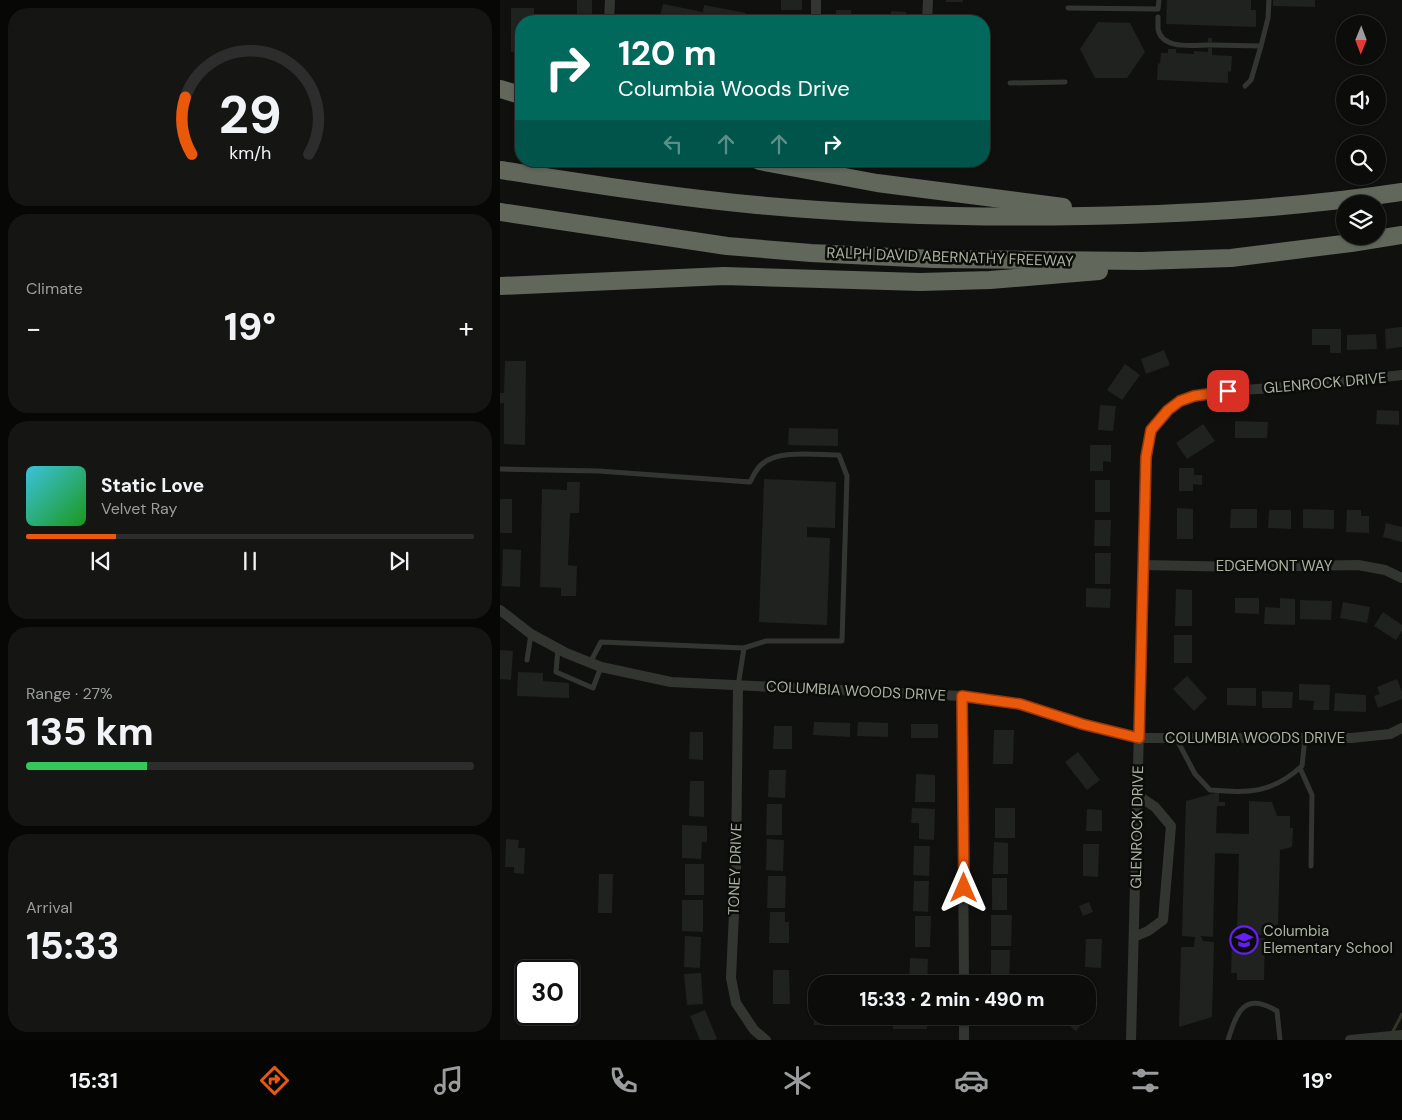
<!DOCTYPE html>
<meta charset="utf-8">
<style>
:root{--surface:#0c0d0b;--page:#151614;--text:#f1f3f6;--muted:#9a9c9d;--line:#2c2d2c;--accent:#ea580c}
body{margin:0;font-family:"DM Sans",sans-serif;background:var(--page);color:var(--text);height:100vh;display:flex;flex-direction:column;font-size:19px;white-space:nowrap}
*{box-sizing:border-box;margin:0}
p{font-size:16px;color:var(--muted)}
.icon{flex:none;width:28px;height:28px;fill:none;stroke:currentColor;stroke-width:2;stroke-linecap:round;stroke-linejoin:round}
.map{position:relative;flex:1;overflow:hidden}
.panel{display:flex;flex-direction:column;gap:8px;padding:8px;background:#070706;width:500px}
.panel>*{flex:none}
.hud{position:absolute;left:15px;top:15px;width:475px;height:152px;border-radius:20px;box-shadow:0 1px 4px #0004,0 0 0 1px var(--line);background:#00695c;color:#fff;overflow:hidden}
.needle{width:32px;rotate:181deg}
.buttons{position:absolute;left:836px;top:15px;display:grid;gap:10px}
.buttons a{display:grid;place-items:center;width:50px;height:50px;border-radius:50%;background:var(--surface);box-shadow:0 1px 4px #0004,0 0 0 1px var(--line);font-size:25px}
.speed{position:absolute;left:15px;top:960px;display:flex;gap:10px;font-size:25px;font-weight:700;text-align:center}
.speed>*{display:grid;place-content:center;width:65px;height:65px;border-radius:50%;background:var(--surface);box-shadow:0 1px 4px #0004,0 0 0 1px var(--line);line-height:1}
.speed .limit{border:2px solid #111;border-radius:8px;background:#fff;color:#111}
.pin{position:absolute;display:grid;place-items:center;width:42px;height:42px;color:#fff;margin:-21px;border-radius:10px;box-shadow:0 2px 8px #0006}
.me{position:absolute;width:55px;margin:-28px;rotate:0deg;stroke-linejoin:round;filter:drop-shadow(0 0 4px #0008)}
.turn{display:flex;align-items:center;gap:18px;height:105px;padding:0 20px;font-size:22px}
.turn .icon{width:65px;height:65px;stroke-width:2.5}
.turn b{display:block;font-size:35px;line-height:42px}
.lanes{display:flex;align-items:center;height:48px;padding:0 20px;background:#0003;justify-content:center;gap:25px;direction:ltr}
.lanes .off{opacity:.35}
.big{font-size:38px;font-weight:800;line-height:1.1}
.panel .widget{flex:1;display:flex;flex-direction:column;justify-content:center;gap:8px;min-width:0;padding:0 18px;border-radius:20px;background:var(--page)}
.panel .dial{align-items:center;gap:0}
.dial svg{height:130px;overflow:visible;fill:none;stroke:var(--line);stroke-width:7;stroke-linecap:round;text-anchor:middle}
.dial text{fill:var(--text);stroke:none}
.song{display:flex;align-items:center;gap:15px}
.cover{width:60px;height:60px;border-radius:8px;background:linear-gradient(135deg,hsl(190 70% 55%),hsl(120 70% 35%))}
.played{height:5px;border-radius:2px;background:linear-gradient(90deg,var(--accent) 20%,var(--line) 20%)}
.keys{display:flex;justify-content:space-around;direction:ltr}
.heat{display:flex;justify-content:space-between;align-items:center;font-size:28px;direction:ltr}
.charge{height:8px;border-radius:4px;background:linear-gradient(90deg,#34c759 27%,var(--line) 0)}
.trip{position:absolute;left:308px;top:975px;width:288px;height:50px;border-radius:20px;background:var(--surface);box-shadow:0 1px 4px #0004,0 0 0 1px var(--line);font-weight:800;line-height:50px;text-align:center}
.tab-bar{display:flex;height:80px;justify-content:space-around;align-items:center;background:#050504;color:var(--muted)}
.tab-bar .icon{width:35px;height:35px}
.tab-bar .on{color:var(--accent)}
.tab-bar b{font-size:22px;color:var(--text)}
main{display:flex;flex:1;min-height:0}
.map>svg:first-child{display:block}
</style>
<main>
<section class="panel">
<div class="widget dial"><svg viewBox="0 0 100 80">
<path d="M14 69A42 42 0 1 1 86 69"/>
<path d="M14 69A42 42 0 0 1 10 34" stroke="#ea580c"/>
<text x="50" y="56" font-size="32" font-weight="700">29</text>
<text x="50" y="72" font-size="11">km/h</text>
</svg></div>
<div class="widget"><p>Climate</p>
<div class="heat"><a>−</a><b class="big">19°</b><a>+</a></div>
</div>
<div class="widget">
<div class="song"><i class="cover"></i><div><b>Static Love</b><p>Velvet Ray</p></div></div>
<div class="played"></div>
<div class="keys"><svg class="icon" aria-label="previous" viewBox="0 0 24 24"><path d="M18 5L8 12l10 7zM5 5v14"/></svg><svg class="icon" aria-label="pause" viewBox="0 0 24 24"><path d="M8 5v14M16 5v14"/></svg><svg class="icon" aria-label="next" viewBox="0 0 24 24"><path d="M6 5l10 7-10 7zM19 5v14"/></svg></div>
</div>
<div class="widget"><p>Range · 27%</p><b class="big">135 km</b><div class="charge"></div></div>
<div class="widget"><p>Arrival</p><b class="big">15:33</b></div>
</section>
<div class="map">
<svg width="902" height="1040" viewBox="0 0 902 1040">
<rect width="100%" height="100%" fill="#10110f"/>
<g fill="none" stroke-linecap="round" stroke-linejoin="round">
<path stroke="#333425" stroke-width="3" d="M892 1033 902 1014"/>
</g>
<g fill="#20221f">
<rect x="77" y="0" width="15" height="21"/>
<rect x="281" y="0" width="21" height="10"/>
<rect x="446" y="0" width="17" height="2"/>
<path d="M667 0H751V10H756V27L666 24Z"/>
<path d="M773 0H815V7L773 6Z"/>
<path d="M163 4 203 12 204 5 246 13 244 21H159Z"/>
<path d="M11 8H34V21H21V52H11Z"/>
<rect x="336" y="10" width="15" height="11"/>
<path d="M391 11 406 12V21H391Z"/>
<path d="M455 14 471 15V21H455Z"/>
<path d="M598 22 630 23 645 52 627 78H595L580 49Z"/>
<path d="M708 38H712V55L732 56 731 72 728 71V83L657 80 658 63 660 64 661 53H668V49H676V53L694 54V51L708 52Z"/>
<path d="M902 327V347L886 349 885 329Z"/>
<path d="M812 329H841V353H830V345H812Z"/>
<path d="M876 334 877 349 847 350V335Z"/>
<path d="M664 350 670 365 646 374 641 359Z"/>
<path d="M5 361H26L25 445 4 444V403H0V393H4Z"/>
<path d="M625 364 640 375 622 400 607 390Z"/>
<path d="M600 405 616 406 613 431 598 430Z"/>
<path d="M877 410 899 411V425L876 424Z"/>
<path d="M735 421 768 422 767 438H735Z"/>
<path d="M703 424 715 441 687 459 676 443Z"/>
<path d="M289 428 338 429V446L288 445Z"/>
<path d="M590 445H611V462L603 461V471H590Z"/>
<path d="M679 468H694V475H702V485L693 484V491H679Z"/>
<path d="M264 479 336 482 335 528 307 527V537L330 538 327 625 259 622Z"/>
<rect x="595" y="480" width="15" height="32"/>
<path d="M67 482H80L79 513H70L68 565 77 566 76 596H61V588L40 587 42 489 67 490Z"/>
<rect x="0" y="499" width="12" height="34"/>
<path d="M677 508 693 509V539H677Z"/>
<path d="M731 509H757V528H730Z"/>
<path d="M803 509 834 510V529L803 528Z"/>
<path d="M769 510H791V529L768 528Z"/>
<path d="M847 510H861V516H869V533L846 532Z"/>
<path d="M595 520H611L610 546H594Z"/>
<path d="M886 523 902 527V542L883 537Z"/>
<path d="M3 549 21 550 20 587 2 586Z"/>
<path d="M595 553H611L610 584H595Z"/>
<path d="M586 588 611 589 610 608 586 607Z"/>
<path d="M676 589 692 590V626H675Z"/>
<path d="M735 598H759V614L735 613Z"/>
<path d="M780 598 795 599V625L764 624 765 607 780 608Z"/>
<path d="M800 600 832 601 831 620 800 619Z"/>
<path d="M843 602 870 607 867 623 840 618Z"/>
<path d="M883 612 902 625V631L896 640 874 626Z"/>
<rect x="674" y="635" width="18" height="28"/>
<path d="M0 650 13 651 11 680 0 679Z"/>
<path d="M18 672 43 673V681L69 683V698L17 696Z"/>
<path d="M687 676 707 698 694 711 673 689Z"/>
<path d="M897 679 902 692V699L878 708 874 696 880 694 877 687Z"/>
<path d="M799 684 830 685 829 710H813L814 701 799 700Z"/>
<path d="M727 688H756V706L727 705Z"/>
<path d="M762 691 793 692 792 708H762Z"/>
<path d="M835 693 866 695V712L834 711Z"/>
<path d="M314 722 350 723V737L313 735Z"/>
<path d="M358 722 388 723V737L357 736Z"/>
<rect x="411" y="724" width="27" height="14"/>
<path d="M274 726H292V749H273Z"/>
<path d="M494 730H514L513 764H493Z"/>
<path d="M190 732H203V760L189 759Z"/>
<path d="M578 752 600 780 587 790 565 762Z"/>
<path d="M269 770H286L285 798 268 797Z"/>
<path d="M416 774 435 775V802H415Z"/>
<path d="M190 781H204V817L189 816Z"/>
<path d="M719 792V802H725V806H717L716 833 749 834V801L772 802 777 816H790V828H793L792 847 780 850 778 925H762V935H737L739 854 715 853 713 937 701 936 703 941 714 942 712 1017 679 1027 681 947H694L695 937 682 936 686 801Z"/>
<path d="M267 804H282V835H266Z"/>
<path d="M412 808 435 809 434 840 419 839V823H411Z"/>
<rect x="495" y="808" width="20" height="30"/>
<path d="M587 809 602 810V831H586Z"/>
<path d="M182 825 207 826V842H202L201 859 182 858Z"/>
<path d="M6 839 19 840 18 848H25L24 874 14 873V867H5Z"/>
<path d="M267 839 284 840 283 871 266 870Z"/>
<path d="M494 842 508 843V874H493Z"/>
<path d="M583 844H599L598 877 583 876Z"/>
<path d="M414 846H430L429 876 413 875Z"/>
<rect x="185" y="864" width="19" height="31"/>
<path d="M99 874H113L112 913H98Z"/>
<path d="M268 876H286L285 908H267Z"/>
<rect x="492" y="878" width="15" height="32"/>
<path d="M414 881H429L428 912 413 911Z"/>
<path d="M182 900H203V932L182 931Z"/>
<path d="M589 902 593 912 583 916 579 906Z"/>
<path d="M270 912H285V922H289V943H269Z"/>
<path d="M491 915H512L511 946H491Z"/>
<path d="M415 916H431L430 947H415Z"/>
<path d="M185 936 201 937 200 968 184 967Z"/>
<path d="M732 937 765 938 764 980H737V973H731Z"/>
<path d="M586 939H602L601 968 585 967Z"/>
<path d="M491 950H510L509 982 491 981Z"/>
<path d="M410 958 428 959 427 984 409 983Z"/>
<path d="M273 970H289L290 1004H273Z"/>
<path d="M201 973 203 1004 187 1005 184 974Z"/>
<path d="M586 995 598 1004 576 1031 563 1021 567 1016H586Z"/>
<path d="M314 1007H316V1016H340V1025H314Z"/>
<path d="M205 1010 217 1039 214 1040H200L190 1016Z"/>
<path d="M348 1016H380L379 1026 348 1025Z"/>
<path d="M393 1016H428L427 1029H393Z"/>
</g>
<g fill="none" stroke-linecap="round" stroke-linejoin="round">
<g stroke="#333630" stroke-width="5">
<path d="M568 8 658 9 659 0"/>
<path d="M658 17C658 21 658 26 658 29 662 50 693 45 708 45"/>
<path d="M712 45 761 46 768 18 769 0"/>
<path d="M510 83 565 82"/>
<path d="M745 86 751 80 761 46"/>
<path d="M0 469 99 471 250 482C253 477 256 469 261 465 277 449 317 455 339 455L347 476 342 641H266L244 648 101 642 90 663"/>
<path d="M58 649 56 672 93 688 101 667"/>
<path d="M27 660 31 634"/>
<path d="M238 686 244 648"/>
<path d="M676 738 695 774 710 790C749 793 771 794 802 766L805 738"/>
<path d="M800 768 812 795 811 866"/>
<path d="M728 1040C737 1012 744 991 777 1011L780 1040"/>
</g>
<g stroke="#333630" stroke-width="10">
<path d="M109 21 110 0"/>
<path d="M316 21V0"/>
<path d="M427 21 428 0"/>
<path d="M643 565 743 567 858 565 885 570 902 578"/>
<path d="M0 610 31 634 66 653 101 667 171 682 462 696 520 704 582 724 639 738H851L890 734 902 728"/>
<path d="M238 686 236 869 231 978 236 1003 254 1030 266 1040"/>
<path d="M462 696 464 984"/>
<path d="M634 937 648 931 663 920 671 826 655 807 637 795"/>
<path d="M464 1016V1040"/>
<path d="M631 1040 646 457 651 430 668 410 680 401 693 396 728 391 816 385 902 375"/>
<path d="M850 1040 902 1035"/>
</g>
<g stroke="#62675c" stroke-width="18">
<path d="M0 89 21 95"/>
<path d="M259 161 377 183 563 207"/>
<path d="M0 170C85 183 171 197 257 205 366 215 475 218 584 216 691 214 797 208 902 192"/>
<path d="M0 212 227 246 311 253 433 259 642 261 731 258 851 243 902 235"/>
<path d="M0 286 224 276 420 282 490 280 599 271"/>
</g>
</g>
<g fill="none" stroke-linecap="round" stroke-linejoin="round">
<g stroke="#983908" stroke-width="12">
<path id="route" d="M464 888 462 696 520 704 582 724 639 738 646 457 651 430 668 410 680 401 694 396 728 391"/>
</g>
<use href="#route" stroke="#ea580c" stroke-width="9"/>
</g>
<defs>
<g id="school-ring" transform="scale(1.4375)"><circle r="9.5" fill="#0b0c0a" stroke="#681ef9" stroke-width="1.5"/><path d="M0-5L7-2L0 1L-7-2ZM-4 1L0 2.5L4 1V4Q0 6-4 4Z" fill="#681ef9"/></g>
</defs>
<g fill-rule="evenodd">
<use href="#school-ring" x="744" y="940"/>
</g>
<g text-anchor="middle" stroke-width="5" stroke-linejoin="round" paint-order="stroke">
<g font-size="15" fill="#abb29f" stroke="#0b0c0a">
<text transform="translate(450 257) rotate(2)" y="5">RALPH DAVID ABERNATHY FREEWAY</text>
<text transform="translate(825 383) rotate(-5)" y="5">GLENROCK DRIVE</text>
<text x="774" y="571">EDGEMONT WAY</text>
<text transform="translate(356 691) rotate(3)" y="5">COLUMBIA WOODS DRIVE</text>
<text x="755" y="743">COLUMBIA WOODS DRIVE</text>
<text transform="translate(637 827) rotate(-89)" y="5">GLENROCK DRIVE</text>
<text transform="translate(235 869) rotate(-88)" y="5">TONEY DRIVE</text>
</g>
<g font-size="15" fill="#abb29f" stroke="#0b0c0a" text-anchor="start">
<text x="763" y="936">Columbia<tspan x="763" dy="17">Elementary School</tspan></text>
</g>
</g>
</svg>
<div class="buttons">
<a><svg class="needle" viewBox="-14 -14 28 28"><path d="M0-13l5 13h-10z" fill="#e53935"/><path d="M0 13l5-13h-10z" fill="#9a9c9d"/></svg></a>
<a><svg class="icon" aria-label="sound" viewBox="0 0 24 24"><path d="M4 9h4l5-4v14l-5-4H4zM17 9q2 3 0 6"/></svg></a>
<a><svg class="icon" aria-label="search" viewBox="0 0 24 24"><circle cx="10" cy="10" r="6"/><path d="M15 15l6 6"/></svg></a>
<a><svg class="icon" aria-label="layers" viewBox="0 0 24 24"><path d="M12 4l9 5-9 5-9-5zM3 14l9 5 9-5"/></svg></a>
</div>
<div class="speed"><div class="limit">30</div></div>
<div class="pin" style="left:728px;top:391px;background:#d93025"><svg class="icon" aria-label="arrive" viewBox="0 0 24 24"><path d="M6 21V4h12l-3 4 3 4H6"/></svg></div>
<svg class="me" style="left:464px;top:888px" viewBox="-20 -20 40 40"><path d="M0-17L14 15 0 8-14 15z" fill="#ea580c" stroke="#fff" stroke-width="4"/></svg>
<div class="trip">15:33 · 2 min · 490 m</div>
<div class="hud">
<div class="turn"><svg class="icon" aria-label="right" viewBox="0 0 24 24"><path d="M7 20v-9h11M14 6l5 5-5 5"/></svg><div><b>120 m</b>Columbia Woods Drive</div></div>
<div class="lanes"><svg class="icon off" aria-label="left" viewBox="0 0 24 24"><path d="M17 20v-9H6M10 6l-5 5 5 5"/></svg><svg class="icon off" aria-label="ahead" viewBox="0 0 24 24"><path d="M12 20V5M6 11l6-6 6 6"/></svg><svg class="icon off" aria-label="ahead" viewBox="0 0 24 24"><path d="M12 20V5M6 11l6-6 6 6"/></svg><svg class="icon" aria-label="right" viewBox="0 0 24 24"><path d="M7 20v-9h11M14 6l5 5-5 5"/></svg></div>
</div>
</div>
</main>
<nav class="tab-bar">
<b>15:31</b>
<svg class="icon on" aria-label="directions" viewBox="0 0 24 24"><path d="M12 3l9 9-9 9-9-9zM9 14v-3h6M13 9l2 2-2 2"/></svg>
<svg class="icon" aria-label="music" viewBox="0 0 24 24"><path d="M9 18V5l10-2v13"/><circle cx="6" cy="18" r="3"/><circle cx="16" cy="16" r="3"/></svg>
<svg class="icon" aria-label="phone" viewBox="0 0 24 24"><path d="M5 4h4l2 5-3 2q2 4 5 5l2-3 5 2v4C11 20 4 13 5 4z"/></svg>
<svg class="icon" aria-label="climate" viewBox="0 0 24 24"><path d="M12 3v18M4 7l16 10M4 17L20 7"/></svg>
<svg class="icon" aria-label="car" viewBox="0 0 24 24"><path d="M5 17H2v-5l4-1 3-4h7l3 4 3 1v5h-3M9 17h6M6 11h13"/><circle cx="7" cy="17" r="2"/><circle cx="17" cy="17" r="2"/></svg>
<svg class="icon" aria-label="filters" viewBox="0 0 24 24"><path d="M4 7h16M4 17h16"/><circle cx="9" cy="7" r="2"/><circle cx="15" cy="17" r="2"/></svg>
<b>19°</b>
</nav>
